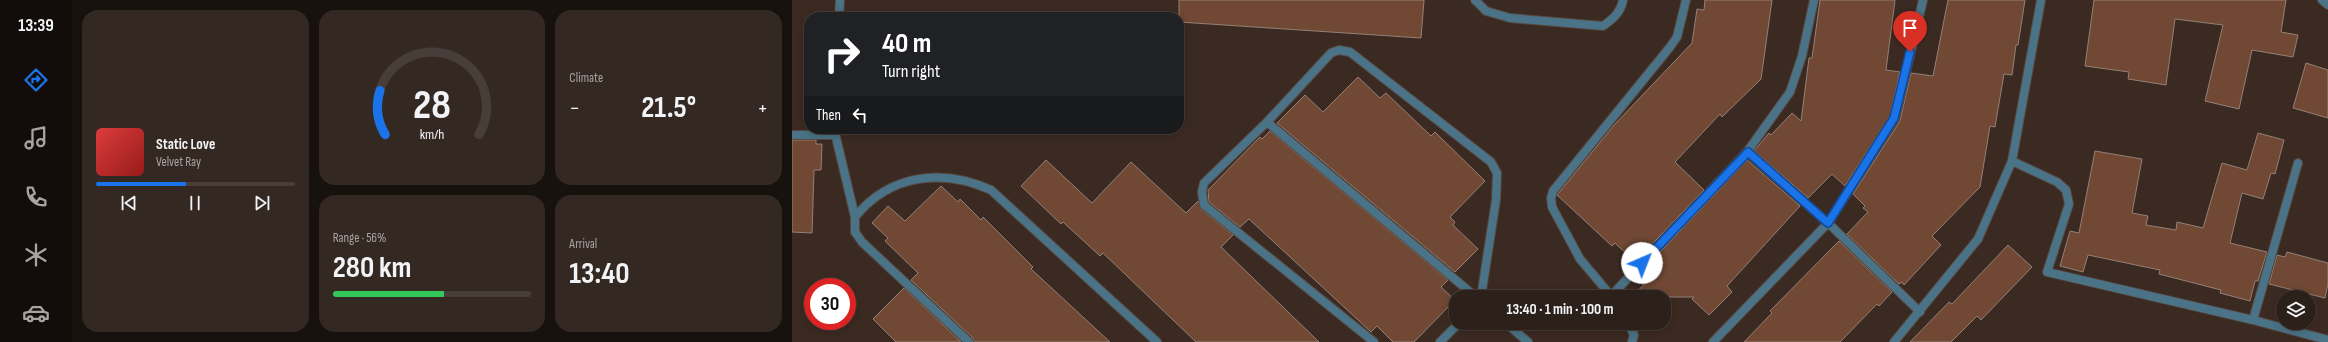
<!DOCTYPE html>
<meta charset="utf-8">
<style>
:root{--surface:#2c201a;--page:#342823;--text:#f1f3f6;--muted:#a6a3a2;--line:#483e39;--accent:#1a73e8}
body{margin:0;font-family:"Sofia Sans Condensed",sans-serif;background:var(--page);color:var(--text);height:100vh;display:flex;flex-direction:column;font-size:15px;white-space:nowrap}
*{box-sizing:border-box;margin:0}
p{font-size:13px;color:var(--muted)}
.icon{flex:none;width:22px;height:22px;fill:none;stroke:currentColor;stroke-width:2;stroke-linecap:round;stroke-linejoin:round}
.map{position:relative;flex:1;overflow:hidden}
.sheet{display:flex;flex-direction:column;gap:10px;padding:10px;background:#18120e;width:720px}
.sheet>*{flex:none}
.hud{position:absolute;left:12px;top:12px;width:380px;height:122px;border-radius:16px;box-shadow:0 2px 10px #0003,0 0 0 1px var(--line);background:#202124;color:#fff;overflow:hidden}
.controls{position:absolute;left:1484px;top:290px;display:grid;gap:8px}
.controls a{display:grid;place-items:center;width:40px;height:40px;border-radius:50%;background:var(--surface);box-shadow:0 2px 10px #0003,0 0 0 1px var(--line);font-size:20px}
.speed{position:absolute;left:12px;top:278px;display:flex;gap:8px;font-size:20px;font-weight:700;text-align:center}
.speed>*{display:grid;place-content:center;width:52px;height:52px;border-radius:50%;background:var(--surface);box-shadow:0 2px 10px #0003,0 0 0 1px var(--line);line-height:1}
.speed .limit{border:6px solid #d22;background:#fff;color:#111}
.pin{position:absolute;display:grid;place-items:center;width:34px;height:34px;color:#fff;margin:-41px -17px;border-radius:50% 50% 50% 0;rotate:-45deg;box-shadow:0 0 4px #0007}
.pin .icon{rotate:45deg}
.me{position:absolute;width:44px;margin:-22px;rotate:44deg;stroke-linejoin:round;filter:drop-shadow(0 0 3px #0008)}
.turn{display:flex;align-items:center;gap:14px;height:84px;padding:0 12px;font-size:18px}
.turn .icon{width:52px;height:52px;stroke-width:2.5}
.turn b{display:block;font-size:28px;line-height:34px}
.then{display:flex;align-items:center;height:38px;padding:0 12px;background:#0003;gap:8px;font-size:15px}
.big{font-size:30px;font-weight:700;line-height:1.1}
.sheet .widget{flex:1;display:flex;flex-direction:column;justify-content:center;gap:6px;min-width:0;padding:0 14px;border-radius:16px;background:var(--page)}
.sheet .dial{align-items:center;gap:0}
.dial svg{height:104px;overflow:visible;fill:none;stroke:var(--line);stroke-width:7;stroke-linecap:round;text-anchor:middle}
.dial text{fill:var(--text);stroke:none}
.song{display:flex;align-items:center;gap:12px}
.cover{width:48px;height:48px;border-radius:6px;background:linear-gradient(135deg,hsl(0 70% 55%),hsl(0 70% 35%))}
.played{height:4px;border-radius:2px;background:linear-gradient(90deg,var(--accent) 45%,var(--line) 45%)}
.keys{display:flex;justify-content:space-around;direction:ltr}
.heat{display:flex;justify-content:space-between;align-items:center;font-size:22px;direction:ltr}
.charge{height:6px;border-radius:3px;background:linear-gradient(90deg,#34c759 56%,var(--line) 0)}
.sheet .tiles{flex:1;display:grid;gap:10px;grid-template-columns:repeat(3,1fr)}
.widget:first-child{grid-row:span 2}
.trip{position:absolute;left:657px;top:290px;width:222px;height:40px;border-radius:16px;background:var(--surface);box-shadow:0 2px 10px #0003,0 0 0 1px var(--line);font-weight:700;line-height:40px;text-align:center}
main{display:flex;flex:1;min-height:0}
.dock{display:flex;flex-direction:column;width:72px;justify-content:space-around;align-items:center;background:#120d0a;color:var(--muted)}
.dock .icon{width:28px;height:28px}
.dock .current{color:var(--accent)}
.dock b{font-size:18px;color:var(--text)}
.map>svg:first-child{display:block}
</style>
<main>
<nav class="dock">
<b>13:39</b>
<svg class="icon current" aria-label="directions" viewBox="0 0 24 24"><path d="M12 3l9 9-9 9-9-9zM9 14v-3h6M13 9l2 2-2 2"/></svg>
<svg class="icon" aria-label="music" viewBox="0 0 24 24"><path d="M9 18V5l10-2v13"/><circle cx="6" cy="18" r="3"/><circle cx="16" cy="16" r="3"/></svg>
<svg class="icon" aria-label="phone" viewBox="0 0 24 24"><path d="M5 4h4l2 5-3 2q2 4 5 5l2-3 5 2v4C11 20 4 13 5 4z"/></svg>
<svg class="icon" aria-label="climate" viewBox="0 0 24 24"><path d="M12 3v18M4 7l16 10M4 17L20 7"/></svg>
<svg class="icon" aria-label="car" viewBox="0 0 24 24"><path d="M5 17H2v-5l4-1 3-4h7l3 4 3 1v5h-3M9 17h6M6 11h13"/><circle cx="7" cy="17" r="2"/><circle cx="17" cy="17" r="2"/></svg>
</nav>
<section class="sheet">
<div class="tiles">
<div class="widget">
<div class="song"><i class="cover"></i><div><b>Static Love</b><p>Velvet Ray</p></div></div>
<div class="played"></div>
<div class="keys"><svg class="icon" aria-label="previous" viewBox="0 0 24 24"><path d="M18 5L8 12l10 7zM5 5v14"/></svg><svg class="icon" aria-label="pause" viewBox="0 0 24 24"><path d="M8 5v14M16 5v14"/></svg><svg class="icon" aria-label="next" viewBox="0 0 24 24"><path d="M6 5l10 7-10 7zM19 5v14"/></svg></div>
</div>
<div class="widget dial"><svg viewBox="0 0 100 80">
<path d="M14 69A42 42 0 1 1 86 69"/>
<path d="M14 69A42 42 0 0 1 10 35" stroke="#1a73e8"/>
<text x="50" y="56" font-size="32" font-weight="700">28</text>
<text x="50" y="72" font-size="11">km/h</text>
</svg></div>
<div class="widget"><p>Climate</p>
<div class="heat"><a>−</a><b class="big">21.5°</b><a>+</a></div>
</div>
<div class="widget"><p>Range · 56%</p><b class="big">280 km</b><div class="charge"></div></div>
<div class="widget"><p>Arrival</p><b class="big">13:40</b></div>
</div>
</section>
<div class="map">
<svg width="1536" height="342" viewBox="0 0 1536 342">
<rect width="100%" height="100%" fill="#3b2a22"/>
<g fill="#704834" stroke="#948077">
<path d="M387 0H632L629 38 387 22Z"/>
<path d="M913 0H980L969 79 930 117 928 114 883 162 912 190 843 262 823 243 820 246 765 195 823 124 900 43 905 9 912 10Z"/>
<path d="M1028 0H1103L1094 70 1108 72 1098 116 1053 186 1040 174 1016 198 962 151 977 133 979 135 1000 113 1009 121 1017 58H1020Z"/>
<path d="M1156 0H1233L1226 45H1224L1220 75 1212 74 1203 127 1198 126 1188 187 1140 236 1149 245 1112 285 1110 282 1107 284 1055 234 1076 212 1071 208 1073 206 1061 194 1108 121 1119 73 1141 76Z"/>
<path d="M1302 0H1494L1489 32 1506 35 1501 57 1460 50 1447 109 1413 101 1431 25 1383 19 1374 85 1336 79 1337 72 1293 66Z"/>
<path d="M1514 63 1536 70V118L1501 108Z"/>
<path d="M566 77 588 98 594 93 639 136 643 132 693 181 658 217 663 222 661 225 686 249 663 272 485 123 513 95 531 112Z"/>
<path d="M478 131 656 280 649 287 663 300 622 342H601L585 326 579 332 457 219 448 227 417 202 416 190 468 137 470 139Z"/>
<path d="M1466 133 1492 140 1483 174 1479 173 1471 199 1450 193 1438 243 1475 252 1466 281H1463L1458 301 1428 293 1429 290 1367 274 1368 270 1296 255 1291 272 1268 266 1278 231 1287 233 1303 151 1350 159 1340 213 1356 216 1354 225 1384 230 1385 222 1411 228 1430 163 1455 170Z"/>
<path d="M0 140H24V144H30L29 170H22L20 233 0 232Z"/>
<path d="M254 160 300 203 339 162 394 213 406 201 409 209 441 235 429 247 527 342H404L311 253 308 256 271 222 269 224 229 186Z"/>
<path d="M955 160 1008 206 935 286 940 292 917 315 900 299 902 297H840L859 277 851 270Z"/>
<path d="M149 186 166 202 168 199 189 220 191 217 241 267 239 269 318 342H182L181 338 119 280 126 273 93 241 96 238 80 223 96 206 113 221Z"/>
<path d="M1047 241 1100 292 1087 306 1085 304 1048 342H952L980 313 978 311Z"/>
<path d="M1216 245 1240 267 1189 320 1185 316 1159 342H1118L1157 302 1160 304Z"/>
<path d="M1495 252 1536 263V284L1533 298 1477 284 1485 255 1493 257Z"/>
<path d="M112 288 169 342H104L81 319Z"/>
</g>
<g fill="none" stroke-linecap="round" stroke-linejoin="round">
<g stroke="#57473f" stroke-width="10">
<g id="minor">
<path d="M683 0 694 11 718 18 811 26C821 19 829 12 831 0"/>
<path d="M1530 0 1536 5"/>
<path d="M47 17 48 0"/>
<path d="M475 122 684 297"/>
<path d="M42 129 63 217C98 174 150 168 199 190L365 342"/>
<path d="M0 135H41"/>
<path d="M955 152 1036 223 1128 312"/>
<path d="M1220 161 1265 182 1274 190 1277 204 1255 272 1461 320 1536 340"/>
<path d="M63 217V232L70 242 177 342"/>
<path d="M819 296 955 152 998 92 1010 56 1022 0"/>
<path d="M820 297 788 259 760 207 759 198 761 191 878 47 885 37 894 0"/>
<path d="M1461 320 1506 163"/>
<path d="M714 323 736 342"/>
<path d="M836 323 842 335 840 342"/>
<path d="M582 342 412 205 410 192 412 183 475 122 539 53 547 50 558 52 699 162 705 173 704 200 689 297"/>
<path d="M648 342 667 323"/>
<path d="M921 342 1036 223 1103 118 1131 0"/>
<path d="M1102 342 1186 239 1220 161 1249 0"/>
</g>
</g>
<use href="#minor" stroke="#4a7387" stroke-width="8"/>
</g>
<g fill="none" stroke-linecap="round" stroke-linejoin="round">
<g stroke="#114b97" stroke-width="10">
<path id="route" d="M850 263 956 152 1036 223 1102 118 1118 52"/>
</g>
<use href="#route" stroke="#1a73e8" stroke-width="7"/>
</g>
</svg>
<div class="controls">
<a><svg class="icon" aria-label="layers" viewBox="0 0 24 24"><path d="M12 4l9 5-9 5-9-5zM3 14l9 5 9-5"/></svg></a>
</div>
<div class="speed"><div class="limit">30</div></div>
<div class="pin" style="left:1118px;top:52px;background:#d93025"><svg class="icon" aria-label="arrive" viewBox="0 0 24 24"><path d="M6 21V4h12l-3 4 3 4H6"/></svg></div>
<svg class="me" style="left:850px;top:263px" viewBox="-20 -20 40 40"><circle r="19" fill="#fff"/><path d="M0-13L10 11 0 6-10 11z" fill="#1a73e8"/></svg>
<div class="trip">13:40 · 1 min · 100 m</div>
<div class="hud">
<div class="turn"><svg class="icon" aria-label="right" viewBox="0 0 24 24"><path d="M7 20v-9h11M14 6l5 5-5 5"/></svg><div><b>40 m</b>Turn right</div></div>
<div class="then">Then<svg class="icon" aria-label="left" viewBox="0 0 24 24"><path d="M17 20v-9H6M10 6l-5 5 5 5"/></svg></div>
</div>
</div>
</main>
